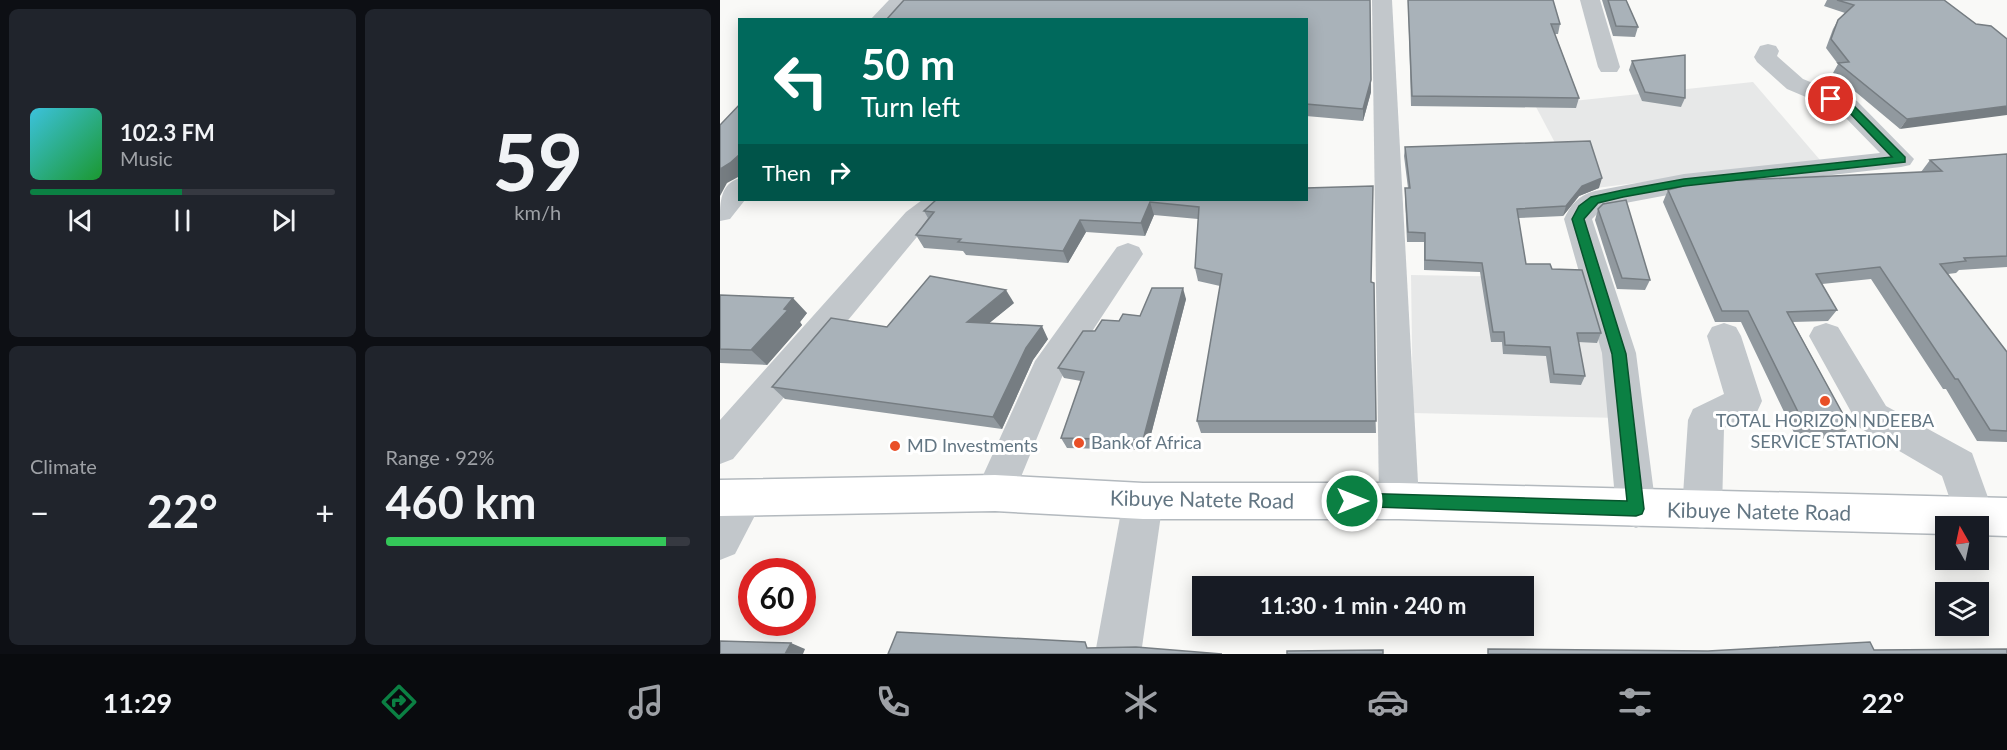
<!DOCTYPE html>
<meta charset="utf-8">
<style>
:root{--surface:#171b24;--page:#20242c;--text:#f1f3f6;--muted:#9ea1a6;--line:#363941;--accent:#0b8043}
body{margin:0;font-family:Lato,sans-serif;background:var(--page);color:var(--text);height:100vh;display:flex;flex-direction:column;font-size:22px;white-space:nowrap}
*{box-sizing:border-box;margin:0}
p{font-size:20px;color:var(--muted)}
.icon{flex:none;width:33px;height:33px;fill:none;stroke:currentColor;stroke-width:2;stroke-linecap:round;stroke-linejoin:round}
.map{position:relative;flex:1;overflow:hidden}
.side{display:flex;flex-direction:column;gap:9px;padding:9px;background:#0d0f14;width:720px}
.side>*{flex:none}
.banner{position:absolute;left:18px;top:18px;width:570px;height:183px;border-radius:0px;box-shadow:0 3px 15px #0003;background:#00695c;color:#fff;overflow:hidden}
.needle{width:39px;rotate:351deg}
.tools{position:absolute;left:1215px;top:516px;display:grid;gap:12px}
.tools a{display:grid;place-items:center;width:54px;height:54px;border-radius:0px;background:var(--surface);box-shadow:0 3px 15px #0003;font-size:30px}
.speed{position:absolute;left:18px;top:558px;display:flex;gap:12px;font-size:30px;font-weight:700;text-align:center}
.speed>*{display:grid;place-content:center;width:78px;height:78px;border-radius:50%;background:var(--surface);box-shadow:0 3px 15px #0003;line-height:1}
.speed .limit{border:9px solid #d22;background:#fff;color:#111}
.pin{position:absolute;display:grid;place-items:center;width:51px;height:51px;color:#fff;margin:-26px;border:3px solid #fff;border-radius:50%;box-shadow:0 2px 6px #0007}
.me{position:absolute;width:66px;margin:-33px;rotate:90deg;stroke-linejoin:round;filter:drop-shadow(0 0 4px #0008)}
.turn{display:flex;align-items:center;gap:21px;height:126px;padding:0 24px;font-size:27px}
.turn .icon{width:78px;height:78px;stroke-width:2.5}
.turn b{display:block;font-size:42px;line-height:51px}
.then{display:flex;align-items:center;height:57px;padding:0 24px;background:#0003;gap:12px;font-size:22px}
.big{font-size:45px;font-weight:700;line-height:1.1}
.side .tile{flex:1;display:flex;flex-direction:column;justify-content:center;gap:9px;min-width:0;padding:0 21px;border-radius:9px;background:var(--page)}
.side .dial{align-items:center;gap:0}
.dial b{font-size:78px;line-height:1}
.song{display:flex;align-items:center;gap:18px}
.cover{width:72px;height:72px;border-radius:9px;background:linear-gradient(135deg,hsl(190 70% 55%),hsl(130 70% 35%))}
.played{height:6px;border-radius:3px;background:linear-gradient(90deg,var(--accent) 50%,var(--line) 50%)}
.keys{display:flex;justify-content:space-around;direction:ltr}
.heat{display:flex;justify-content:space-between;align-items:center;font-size:33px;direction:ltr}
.charge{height:9px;border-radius:4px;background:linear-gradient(90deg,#34c759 92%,var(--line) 0)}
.side .tiles{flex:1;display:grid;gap:9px;grid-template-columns:repeat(2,1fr)}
.trip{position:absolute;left:472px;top:576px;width:342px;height:60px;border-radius:0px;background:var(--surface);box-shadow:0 3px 15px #0003;font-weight:700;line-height:60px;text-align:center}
.tab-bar{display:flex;height:96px;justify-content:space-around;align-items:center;background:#090b0e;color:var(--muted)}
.tab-bar .icon{width:42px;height:42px}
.tab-bar .on{color:var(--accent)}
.tab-bar b{font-size:27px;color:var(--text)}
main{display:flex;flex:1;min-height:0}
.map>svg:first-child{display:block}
</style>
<main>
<section class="side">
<div class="tiles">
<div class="tile">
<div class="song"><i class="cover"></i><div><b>102.3 FM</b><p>Music</p></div></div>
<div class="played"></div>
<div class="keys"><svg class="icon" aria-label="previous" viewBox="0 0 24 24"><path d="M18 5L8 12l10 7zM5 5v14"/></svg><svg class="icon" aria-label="pause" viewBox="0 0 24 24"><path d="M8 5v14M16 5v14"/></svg><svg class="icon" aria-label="next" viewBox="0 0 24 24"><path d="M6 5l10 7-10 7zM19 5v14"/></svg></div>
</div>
<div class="tile dial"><b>59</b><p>km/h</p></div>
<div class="tile"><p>Climate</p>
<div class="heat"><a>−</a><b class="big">22°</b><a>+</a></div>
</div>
<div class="tile"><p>Range · 92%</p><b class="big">460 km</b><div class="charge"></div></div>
</div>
</section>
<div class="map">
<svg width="1287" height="654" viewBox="0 0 1287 654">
<rect width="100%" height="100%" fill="#f9f9f7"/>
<g fill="#e7e8e8">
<path d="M1033 82 1100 160 860 190 815 105Z"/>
<path d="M691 275 866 278 899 418 693 413Z"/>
</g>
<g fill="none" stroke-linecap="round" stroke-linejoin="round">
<g stroke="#b3b9be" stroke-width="3">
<path id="major" d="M275 475 423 483H679L1287 498V536L1258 535V526H1226V534L679 519H423L275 511 0 516V480Z"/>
</g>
<g fill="#c2c7cb" fill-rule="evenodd">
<path d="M169 0H190L172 20H150Z"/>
<path d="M652 0H672L699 501 693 514 679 519 665 514 659 501Z"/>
<path d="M860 0H880L900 67 897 72H881L878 67Z"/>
<path d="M1048 44 1056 46 1059 51 1057 56 1083 79 1137 101 1194 159 1190 165 1181 167 964 192 884 207 872 219 916 353 936 509 930 522 916 528 902 522 896 509 882 353 844 219C851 204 859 195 875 191L964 174 1160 153 1119 111 1067 89 1037 62 1034 57 1040 46Z"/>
<path d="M20 178V200H25L10 219 0 221C0 202 0 184 20 178Z"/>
<path d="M202 200H233L206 226 13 459 0 464V420L186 212Z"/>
<path d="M408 243 419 247 423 254 342 377 289 506 275 511 261 506 255 493 315 361 397 247Z"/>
<path d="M1004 323 1016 327 1021 336 1042 401 1037 412 1004 428 1002 510 996 523 982 529 968 523 962 510 968 420 973 409 1004 394 987 336 992 327Z"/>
<path d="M1106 323 1118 327 1166 406 1252 453 1275 517 1269 530 1258 535V526H1239L1222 476 1140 428 1089 336 1094 327Z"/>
<path d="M24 480 38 485 44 498 15 554 0 560V502L10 485Z"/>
<path d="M423 483 437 488 443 501 421 654H375L403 501 409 488Z"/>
</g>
<use href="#major" fill="#fff" fill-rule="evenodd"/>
</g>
<g fill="#91999f">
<path d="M650 0 651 92 643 121 586 116V20Z"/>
<path d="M688 0H833L840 24 838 34H835L859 98 856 108 691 106Z"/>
<path d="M882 0H906L918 27 915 37 893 36Z"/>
<path d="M1107 0H1224L1256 24 1180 129 1113 73 1118 64 1106 48 1113 29 1118 20 1125 13 1104 6Z"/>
<path d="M912 61 965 98 961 107 922 101 909 70Z"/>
<path d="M685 147 879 188 859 196 843 216 798 218 806 264 832 269 881 333 877 343 858 342 865 376 861 385 830 383 826 356 783 354 782 342H771L760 272 704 270V242H687L685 198V188H688L684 156Z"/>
<path d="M1287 154V267L1239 270 1236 273 1228 274 1287 352V442L1257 441 1226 389H1223L1151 279 1102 284 1117 310 1108 321 1073 322 1130 427 1119 438 1077 439 1021 322H995L943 202 948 190 1201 172 1210 160Z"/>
<path d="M216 200H586L651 282 656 433H481L477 421 500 286 478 281 475 268 478 219 434 215 425 236 366 232 348 263 246 255 243 251 204 248 196 235 208 218 204 211Z"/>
<path d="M878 209 930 280 925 290 897 289 875 220Z"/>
<path d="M0 295 87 313 80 322 82 325 47 365 0 363Z"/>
<path d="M466 299 427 450 347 448 341 438 361 381 344 378 338 368 375 331 399 321 420 316Z"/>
<path d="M294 303 269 323 328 339 313 360 282 429 65 399 52 387 167 327Z"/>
</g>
<g fill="#767d82">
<path d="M651 80V92L643 121V109Z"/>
<path d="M1287 106V115L1180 129 1187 119Z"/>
<path d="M20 154V176L7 183 0 196V169Z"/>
<path d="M882 178 879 188 859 196 843 216 846 206 862 186Z"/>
<path d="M430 202 434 215 425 236 421 223Z"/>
<path d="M360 220 366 232 348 263 343 251Z"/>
<path d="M463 288 466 299 427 450 423 440Z"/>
<path d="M286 290 294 303 256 334 247 322Z"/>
<path d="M73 298 87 313 80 322 82 325 47 365 31 350Z"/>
<path d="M322 326 328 339 313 360 282 429 273 417 306 348Z"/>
<path d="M71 643 85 649 83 654H65Z"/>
</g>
<g fill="#a9b2b9" stroke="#767d82" stroke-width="1.5">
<path d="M184 0H650L651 80 643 109 586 104V20H166Z"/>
<path d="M688 0H833L840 24H831L859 98 692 96Z"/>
<path d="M888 0H906L918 27 896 26Z"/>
<path d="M1117 0H1224L1256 24 1271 26 1287 39V106L1187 119 1118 63 1129 62 1111 39 1118 20 1134 5Z"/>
<path d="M965 55V98L925 92 912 61Z"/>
<path d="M20 104V154L10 163 0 169V125Z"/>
<path d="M870 141 882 178 862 186 846 206 797 209 806 264H830L832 269 862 270 881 333H857L865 376 834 374 830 347 785 345 784 332H773L762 263 705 260V233L688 232 685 188H690L685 147Z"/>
<path d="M1287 154V256L1244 258 1246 261 1220 264 1287 352V431L1270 430 1238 379H1235L1160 267 1096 274 1117 310 1067 312 1130 427 1086 428 1028 311H1002L948 190 979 182 1222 171 1210 160Z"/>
<path d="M653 186 651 282 654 283 656 421H477L502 274 475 268 479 207 430 202 421 223 360 220 343 251 238 242 241 239 196 235 214 212 204 211 216 200H586V188Z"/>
<path d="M906 200 930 280 902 278 878 209 883 204Z"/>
<path d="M210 276 286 290 247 322 322 326 306 348 273 417 52 387 111 318 167 327Z"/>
<path d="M432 288H463L423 440 341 438 364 372 338 368 363 331H375L382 320 399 321 403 314 420 316Z"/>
<path d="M0 295 73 298 64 309 68 310 31 350 0 349Z"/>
<path d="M177 632 365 642 367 648 416 647 502 654H168Z"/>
<path d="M0 641 71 643 65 654H0Z"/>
<path d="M1150 642 1154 650 1287 649V654H768V649L988 651Z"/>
<path d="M663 650V654H567V651Z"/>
</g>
<path fill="#0b8043" stroke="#07532c" stroke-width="1.5" d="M1111 96 1132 104 1185 157V162L964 186 903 197 878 203 864 219 906 354 924 509 922 514 916 516 626 506 624 501 626 496 632 493 907 501 892 354 852 219 859 206 871 197 903 190 964 179 1172 157 1125 108 1108 101 1106 99Z"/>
<g fill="#e94f27" stroke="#fff" stroke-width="2">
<circle cx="1105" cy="401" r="6"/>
<circle cx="359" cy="443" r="6"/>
<circle cx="175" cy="446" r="6"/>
</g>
<g text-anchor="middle" stroke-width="6" stroke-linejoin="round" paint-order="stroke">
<g font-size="18" fill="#637683" stroke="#fff" text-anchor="start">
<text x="1105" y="427" text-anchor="middle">TOTAL HORIZON NDEEBA<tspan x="1105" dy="21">SERVICE STATION</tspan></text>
<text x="371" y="449">Bank of Africa</text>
<text x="187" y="452">MD Investments</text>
</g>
<g font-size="21" fill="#637683" stroke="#fff">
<text transform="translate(482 500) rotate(1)" y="7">Kibuye Natete Road</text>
<text transform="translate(1039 512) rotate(1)" y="7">Kibuye Natete Road</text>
</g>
</g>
</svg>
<div class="tools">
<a><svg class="needle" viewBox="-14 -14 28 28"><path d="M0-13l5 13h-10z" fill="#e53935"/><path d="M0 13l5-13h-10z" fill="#9ea1a6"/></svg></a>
<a><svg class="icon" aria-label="layers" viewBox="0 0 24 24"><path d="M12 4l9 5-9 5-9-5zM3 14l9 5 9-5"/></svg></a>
</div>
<div class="speed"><div class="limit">60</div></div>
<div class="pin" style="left:1111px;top:99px;background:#d93025"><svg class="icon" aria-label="arrive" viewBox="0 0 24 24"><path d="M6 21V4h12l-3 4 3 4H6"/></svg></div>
<svg class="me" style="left:632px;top:501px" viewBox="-20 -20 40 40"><circle r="17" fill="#0b8043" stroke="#fff" stroke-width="3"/><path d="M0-11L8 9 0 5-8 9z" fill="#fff"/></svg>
<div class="trip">11:30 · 1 min · 240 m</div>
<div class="banner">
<div class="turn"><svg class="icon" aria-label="left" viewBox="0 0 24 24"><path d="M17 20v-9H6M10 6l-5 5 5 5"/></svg><div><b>50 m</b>Turn left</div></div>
<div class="then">Then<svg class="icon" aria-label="right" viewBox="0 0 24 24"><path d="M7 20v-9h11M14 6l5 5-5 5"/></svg></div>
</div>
</div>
</main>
<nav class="tab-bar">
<b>11:29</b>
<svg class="icon on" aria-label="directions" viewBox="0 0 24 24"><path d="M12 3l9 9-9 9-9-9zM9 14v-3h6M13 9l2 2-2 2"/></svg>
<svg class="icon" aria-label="music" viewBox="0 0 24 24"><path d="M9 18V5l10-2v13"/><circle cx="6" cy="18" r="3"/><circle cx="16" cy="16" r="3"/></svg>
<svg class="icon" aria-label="phone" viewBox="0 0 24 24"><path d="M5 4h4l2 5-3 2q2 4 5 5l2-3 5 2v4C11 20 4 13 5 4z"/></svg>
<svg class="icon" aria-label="climate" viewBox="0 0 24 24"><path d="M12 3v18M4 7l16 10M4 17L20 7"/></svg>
<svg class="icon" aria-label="car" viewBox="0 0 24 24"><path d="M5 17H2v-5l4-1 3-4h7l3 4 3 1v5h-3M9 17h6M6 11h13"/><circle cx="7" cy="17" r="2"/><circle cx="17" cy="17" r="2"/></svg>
<svg class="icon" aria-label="filters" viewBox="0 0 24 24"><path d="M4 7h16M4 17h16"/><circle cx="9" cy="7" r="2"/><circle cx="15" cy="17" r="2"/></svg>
<b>22°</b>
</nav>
